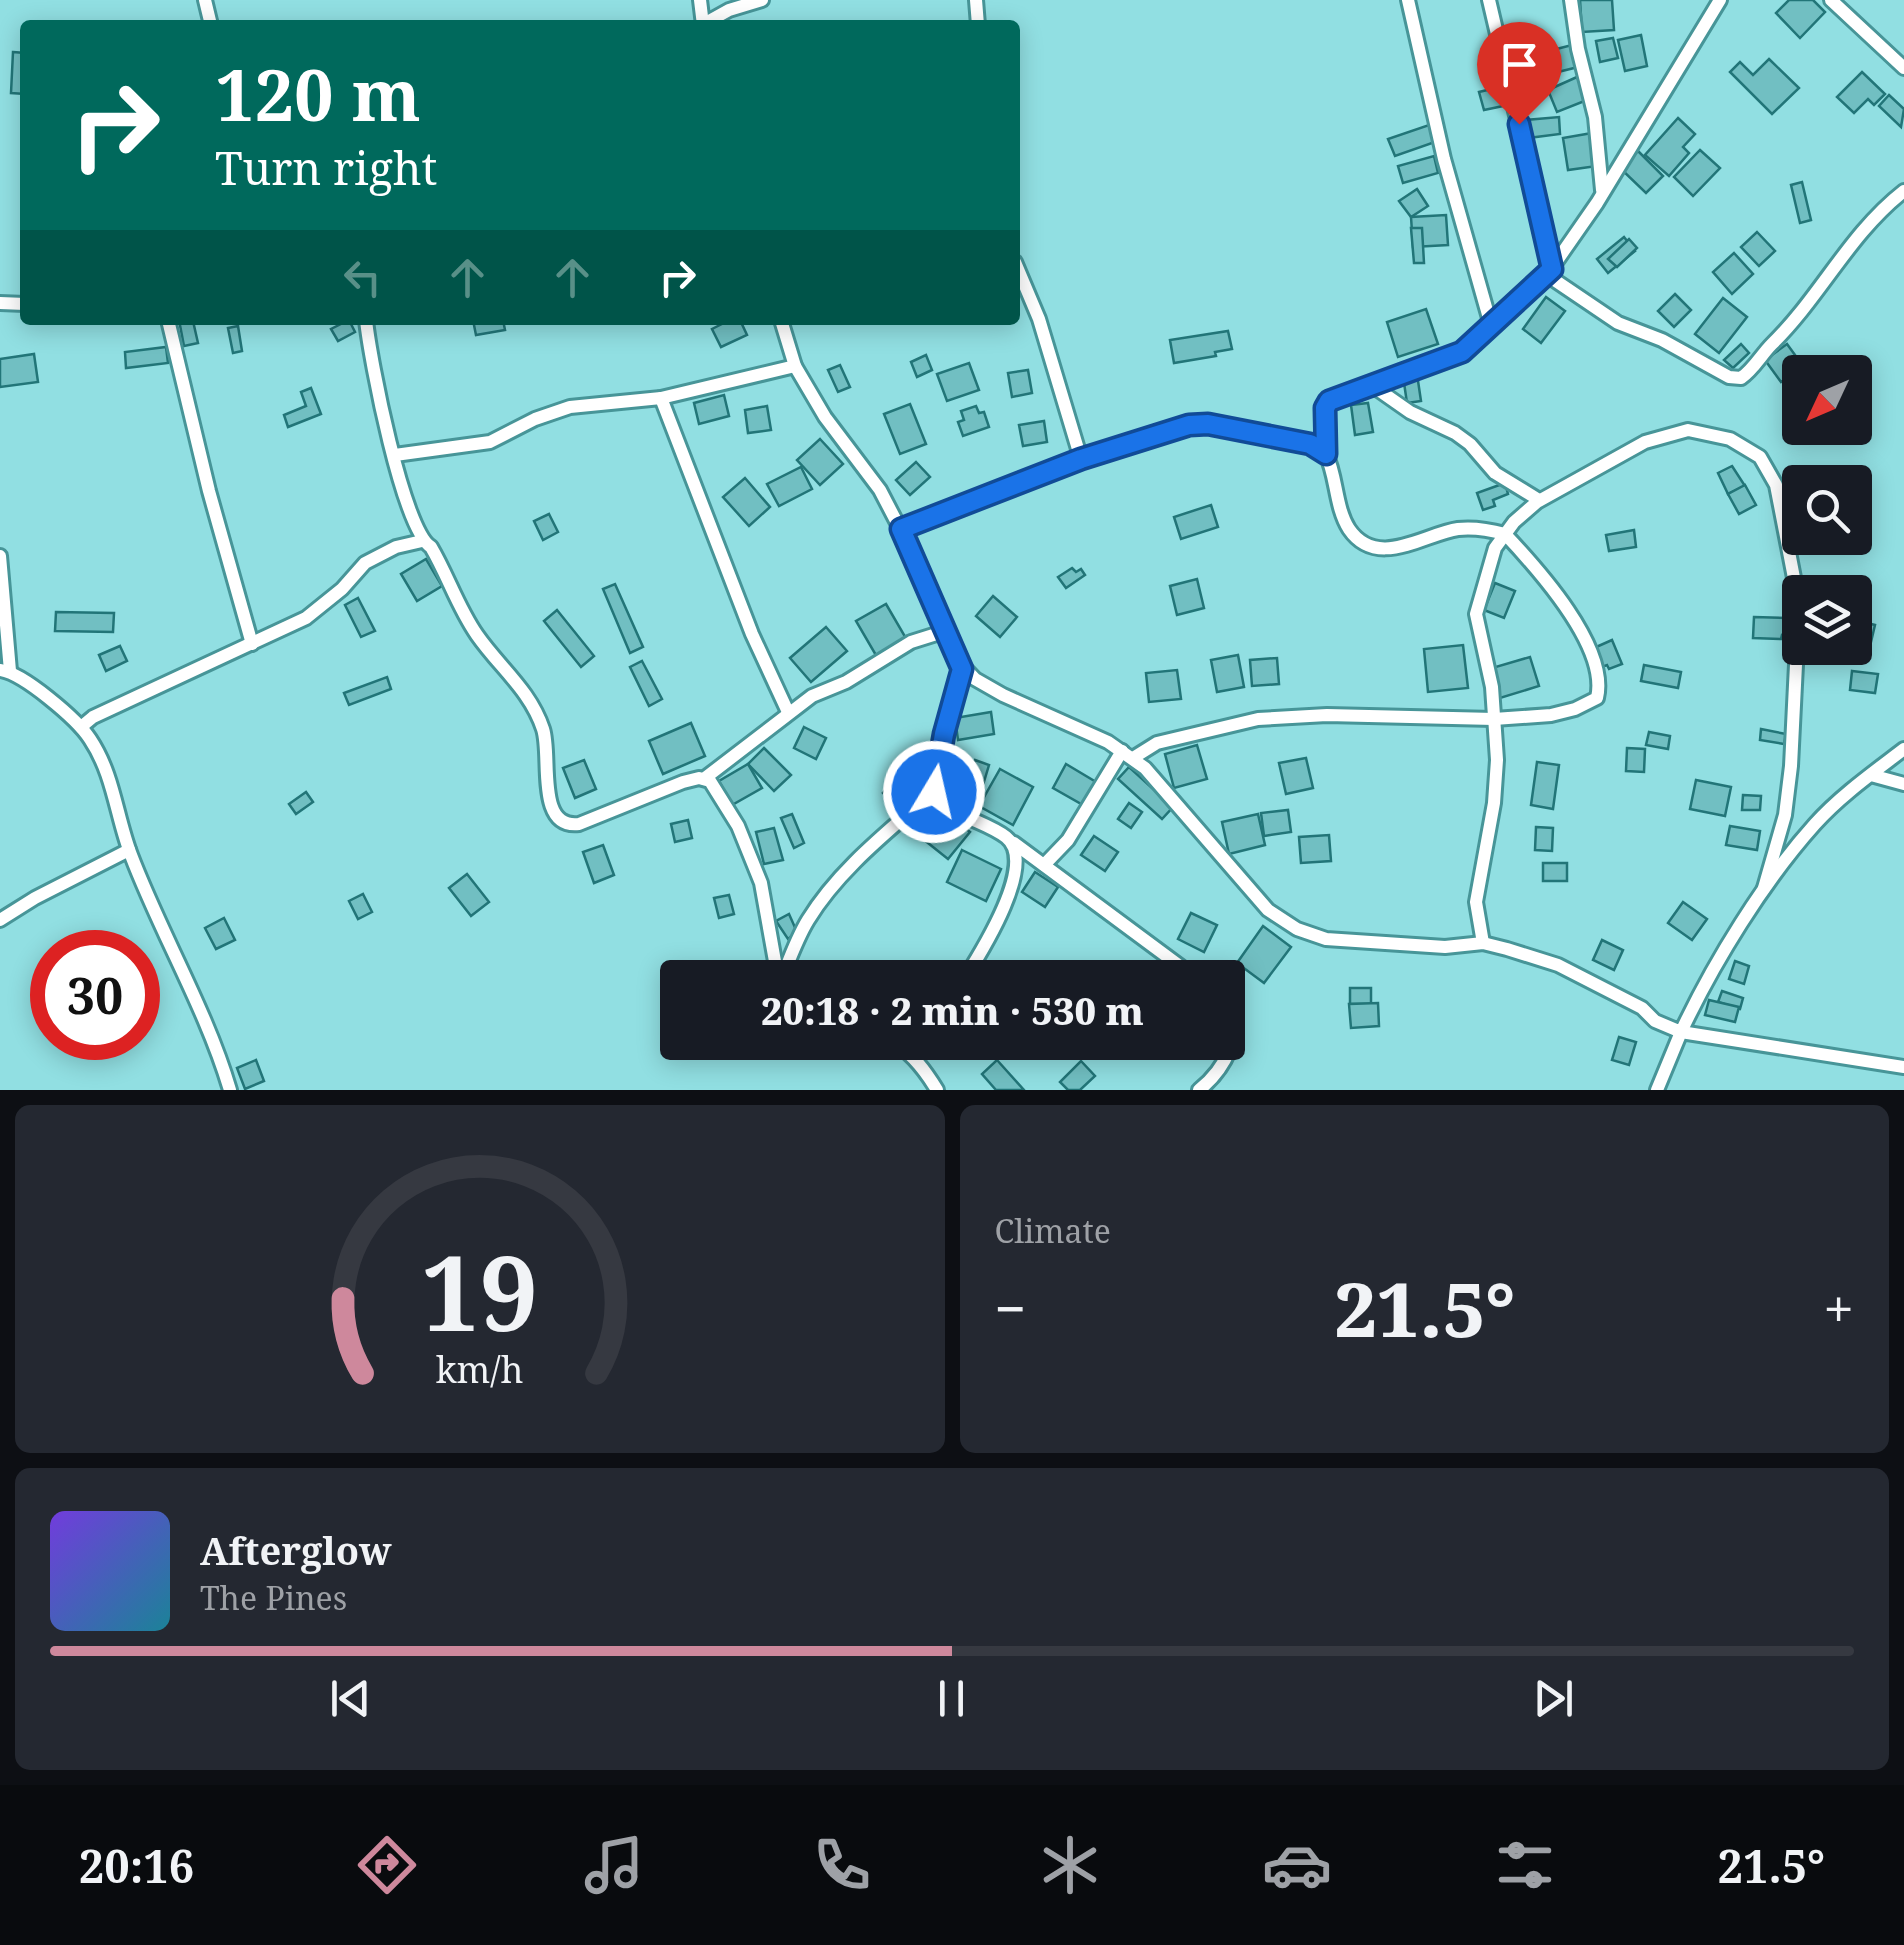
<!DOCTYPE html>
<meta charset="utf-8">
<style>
:root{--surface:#171b24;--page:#242831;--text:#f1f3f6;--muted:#9ea1a6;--line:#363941;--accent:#ce889c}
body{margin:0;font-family:"Noto Serif",serif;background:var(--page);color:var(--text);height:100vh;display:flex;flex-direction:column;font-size:38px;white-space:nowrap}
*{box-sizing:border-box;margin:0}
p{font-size:32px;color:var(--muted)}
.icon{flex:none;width:55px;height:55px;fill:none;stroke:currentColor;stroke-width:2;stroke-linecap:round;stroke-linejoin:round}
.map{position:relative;height:1090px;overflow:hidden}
.side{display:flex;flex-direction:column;gap:15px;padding:15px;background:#0d0f14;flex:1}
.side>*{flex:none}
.guide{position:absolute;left:20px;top:20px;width:1000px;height:305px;border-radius:10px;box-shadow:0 5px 25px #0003;background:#00695c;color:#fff;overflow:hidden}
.needle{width:65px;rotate:226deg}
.fabs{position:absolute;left:1782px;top:355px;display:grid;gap:20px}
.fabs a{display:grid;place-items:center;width:90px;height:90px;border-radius:10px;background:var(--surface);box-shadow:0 5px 25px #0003;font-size:50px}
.speed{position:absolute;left:30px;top:930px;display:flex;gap:20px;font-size:50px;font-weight:700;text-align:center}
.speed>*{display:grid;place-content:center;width:130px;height:130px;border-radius:50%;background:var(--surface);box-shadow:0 5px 25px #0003;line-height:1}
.speed .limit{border:15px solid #d22;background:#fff;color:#111}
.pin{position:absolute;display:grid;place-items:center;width:85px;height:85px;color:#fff;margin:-102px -42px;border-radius:50% 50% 50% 0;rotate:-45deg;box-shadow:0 0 10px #0007}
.pin .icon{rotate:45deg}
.me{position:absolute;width:110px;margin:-55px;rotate:9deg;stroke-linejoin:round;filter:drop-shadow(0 0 8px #0008)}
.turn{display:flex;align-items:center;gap:35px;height:210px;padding:0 30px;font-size:45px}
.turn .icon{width:130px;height:130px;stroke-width:2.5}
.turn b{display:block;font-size:70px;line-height:85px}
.lanes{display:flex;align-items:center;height:95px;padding:0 30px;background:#0003;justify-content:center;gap:50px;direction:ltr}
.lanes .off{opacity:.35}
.big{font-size:75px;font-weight:800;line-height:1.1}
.side .tile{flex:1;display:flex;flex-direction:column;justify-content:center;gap:15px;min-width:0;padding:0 35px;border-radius:15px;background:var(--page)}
.side .dial{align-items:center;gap:0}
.dial svg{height:260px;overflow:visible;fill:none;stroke:var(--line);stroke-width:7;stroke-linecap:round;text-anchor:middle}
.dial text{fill:var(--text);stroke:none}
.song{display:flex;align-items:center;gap:30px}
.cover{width:120px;height:120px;border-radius:15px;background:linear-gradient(135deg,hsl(260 70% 55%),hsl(190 70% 35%))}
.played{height:10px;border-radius:5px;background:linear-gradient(90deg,var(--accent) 50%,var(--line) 50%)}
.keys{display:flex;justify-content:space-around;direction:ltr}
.heat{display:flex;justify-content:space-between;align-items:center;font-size:55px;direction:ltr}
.side .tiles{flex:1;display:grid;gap:15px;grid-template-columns:1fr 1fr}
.tile:last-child{grid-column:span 2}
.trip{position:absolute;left:660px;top:960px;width:585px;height:100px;border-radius:10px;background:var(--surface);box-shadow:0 5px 25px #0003;font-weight:800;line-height:100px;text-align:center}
.tab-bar{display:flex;height:160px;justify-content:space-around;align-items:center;background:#090b0e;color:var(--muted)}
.tab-bar .icon{width:70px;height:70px}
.tab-bar .current{color:var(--accent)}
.tab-bar b{font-size:45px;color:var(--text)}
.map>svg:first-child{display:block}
</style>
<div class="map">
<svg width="1904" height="1090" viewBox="0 0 1904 1090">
<rect width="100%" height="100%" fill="#91dfe2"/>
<g fill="#71bfc2" stroke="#227578" stroke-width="2.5">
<path d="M1580 0H1612L1614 30 1582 32Z"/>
<path d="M1789 0H1813L1825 12 1800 38 1776 13Z"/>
<path d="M1641 35 1647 66 1625 71 1618 40Z"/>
<path d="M1613 38 1618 58 1600 62 1596 41Z"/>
<path d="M1572 45 1578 67 1542 76 1537 54Z"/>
<path d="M13 52 25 53V94L11 93Z"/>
<path d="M1769 59 1799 88 1772 114 1730 72 1740 62 1753 75Z"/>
<path d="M1862 72 1885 94 1874 105 1868 99 1854 113 1837 97Z"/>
<path d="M1577 77 1587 100 1557 112 1548 90Z"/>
<path d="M1504 86 1508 105 1484 110 1479 92Z"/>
<path d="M1889 95 1904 109 1901 127 1879 106Z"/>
<path d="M1559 117 1560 134 1528 138 1526 120Z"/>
<path d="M1678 118 1695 134 1683 147 1689 153 1669 176 1645 155Z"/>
<path d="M1429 125 1435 142 1395 156 1388 139Z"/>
<path d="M1592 133 1597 166 1568 170 1563 138Z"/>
<path d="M1700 150 1720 168 1693 196 1674 177Z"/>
<path d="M1638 151 1663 176 1646 193 1621 169Z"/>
<path d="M1434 156 1438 173 1403 183 1398 166Z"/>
<path d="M1802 182 1811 220 1800 223 1791 185Z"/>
<path d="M1417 189 1428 206 1411 217 1399 201Z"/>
<path d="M1446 215 1448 245 1413 247 1411 217Z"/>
<path d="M1411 228H1422L1424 263H1414Z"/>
<path d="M1757 232 1775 251 1759 266 1741 247Z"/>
<path d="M1624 237 1635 251 1608 273 1597 259Z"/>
<path d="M1629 239 1637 248 1617 267 1608 259Z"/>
<path d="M1734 253 1753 274 1732 294 1713 272Z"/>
<path d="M1675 294 1691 310 1674 327 1658 311Z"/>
<path d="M1546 297 1565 311 1541 343 1523 329Z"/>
<path d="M1723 298 1747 317 1719 353 1695 334Z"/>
<path d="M1426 309 1438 344 1398 357 1387 322Z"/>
<path d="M179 320H201L193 321 198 343 184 346Z"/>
<path d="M349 320 355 332 338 341 331 329Z"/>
<path d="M473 320H503L505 330 476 335Z"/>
<path d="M730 320H740L747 335 721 347 712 329Z"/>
<path d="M238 326 242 351 233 353 228 328Z"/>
<path d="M1228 331 1232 349 1215 352 1216 356 1174 363 1170 340Z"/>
<path d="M1741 344 1749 353 1733 368 1724 360Z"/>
<path d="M1787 344 1803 366 1781 382 1765 360Z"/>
<path d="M166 347 168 363 126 368 125 352Z"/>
<path d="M34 354 38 382 0 387V359Z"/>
<path d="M926 355 932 370 917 377 911 362Z"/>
<path d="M969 363 979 390 947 401 937 374Z"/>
<path d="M840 365 850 387 838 392 828 370Z"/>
<path d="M1028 370 1032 393 1012 397 1008 373Z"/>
<path d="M1417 374 1421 401 1407 403 1403 376Z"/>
<path d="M311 388 321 414 288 427 284 415 306 406 301 392Z"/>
<path d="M724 395 729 416 699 424 694 403Z"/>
<path d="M1368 403 1373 432 1355 435 1351 405Z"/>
<path d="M910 404 926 444 900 454 884 414Z"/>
<path d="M767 406 771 430 748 433 745 410Z"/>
<path d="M976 406 979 413 984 412 989 427 963 436 958 422 964 420 961 411Z"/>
<path d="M1044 421 1047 442 1023 446 1019 425Z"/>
<path d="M820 439 843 464 820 485 797 460Z"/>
<path d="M916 462 930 477 910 495 896 480Z"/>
<path d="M1732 466 1745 486 1728 494 1718 473Z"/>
<path d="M801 467 812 489 779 506 767 484Z"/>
<path d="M745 478 770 507 749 526 723 497Z"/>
<path d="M1505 483 1508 494 1493 500 1495 506 1483 510 1477 493Z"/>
<path d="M1745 485 1756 505 1739 514 1728 494Z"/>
<path d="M1211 505 1218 527 1181 539 1174 517Z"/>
<path d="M549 514 558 532 543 540 534 521Z"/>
<path d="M1634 530 1636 547 1609 551 1606 535Z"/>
<path d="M426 559 442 586 417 601 401 574Z"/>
<path d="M1072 568 1076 572 1081 569 1085 575 1066 588 1058 577Z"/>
<path d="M1197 579 1204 608 1177 615 1170 586Z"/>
<path d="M1495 583 1515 591 1504 618 1484 610Z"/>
<path d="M615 584 643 647 630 653 603 589Z"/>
<path d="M993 596 1017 617 1000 637 976 616Z"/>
<path d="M358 598 375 631 361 637 345 605Z"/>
<path d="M886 604 907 640 877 657 856 621Z"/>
<path d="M557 610 594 656 581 667 544 621Z"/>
<path d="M56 612 114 613 113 632 55 631Z"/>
<path d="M1754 617 1788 618 1787 636 1782 635 1781 639 1753 638Z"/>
<path d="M1855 620 1875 625 1867 659 1842 652 1843 648H1855Z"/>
<path d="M826 627 847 651 811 682 790 658Z"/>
<path d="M1612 640 1622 664 1609 669 1607 665 1602 667 1594 648Z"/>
<path d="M1463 645 1468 688 1428 692 1424 649Z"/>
<path d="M120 646 127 661 106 671 99 655Z"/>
<path d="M1238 655 1244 687 1217 692 1211 660Z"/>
<path d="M1530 657 1539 686 1500 698 1492 668Z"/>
<path d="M1277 658 1279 684 1252 686 1250 660Z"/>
<path d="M642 661 662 699 649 706 630 667Z"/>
<path d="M1644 665 1681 672 1678 688 1641 681Z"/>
<path d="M1177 670 1181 699 1149 702 1146 673Z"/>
<path d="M1852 671 1878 674 1875 693 1850 690Z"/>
<path d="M387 677 391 689 349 705 344 693Z"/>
<path d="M991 712 994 734 958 740 955 718Z"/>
<path d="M691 723 705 756 663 774 649 741Z"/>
<path d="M804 727 826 738 816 759 794 748Z"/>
<path d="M1761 729 1786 734 1784 744 1760 740Z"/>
<path d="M1649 732 1670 736 1668 749 1646 745Z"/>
<path d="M1197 745 1207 779 1174 788 1165 754Z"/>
<path d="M764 748 791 775 774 791 748 764Z"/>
<path d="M1627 748 1645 749 1644 772 1626 771Z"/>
<path d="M1306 758 1313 788 1286 794 1279 763Z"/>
<path d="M584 760 596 789 575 798 563 768Z"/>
<path d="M975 760 989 765 983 785 969 780Z"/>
<path d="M1537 762 1559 765 1553 809 1531 805Z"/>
<path d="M748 764 762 788 732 805 719 781Z"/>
<path d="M1066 764 1096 782 1083 805 1053 788Z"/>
<path d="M1129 767 1173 807 1162 819 1118 779Z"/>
<path d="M1000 769 1033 787 1013 825 979 806Z"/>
<path d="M897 777 906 785 892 801 883 793Z"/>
<path d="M1696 780 1731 787 1725 816 1690 809Z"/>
<path d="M306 792 313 802 296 814 289 804Z"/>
<path d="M1743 795 1761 796 1760 810H1742Z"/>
<path d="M1129 803 1142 812 1131 828 1118 819Z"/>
<path d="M1288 810 1291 832 1264 836 1261 813Z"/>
<path d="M945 812 970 832 948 859 923 839Z"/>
<path d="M792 814 804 843 794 848 781 818Z"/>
<path d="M1258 814 1265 845 1229 854 1222 822Z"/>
<path d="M688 820 692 838 675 842 671 824Z"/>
<path d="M1730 826 1760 831 1757 850 1726 845Z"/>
<path d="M1536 827 1553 828 1552 851 1535 850Z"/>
<path d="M774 828 783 860 764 864 756 832Z"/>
<path d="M1329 835 1331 861 1301 863 1299 837Z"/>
<path d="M1094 836 1118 852 1105 871 1081 855Z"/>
<path d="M603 845 614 875 594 883 583 852Z"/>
<path d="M962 850 1001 869 986 901 947 882Z"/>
<rect x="1543" y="863" width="24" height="18"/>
<path d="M1035 872 1058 887 1045 907 1022 892Z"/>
<path d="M467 874 489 902 471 916 449 888Z"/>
<path d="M363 894 372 912 358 919 349 901Z"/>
<path d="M729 895 734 914 719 918 714 898Z"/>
<path d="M1683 902 1707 919 1692 940 1668 923Z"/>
<path d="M1191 913 1217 925 1204 952 1178 939Z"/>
<path d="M789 914 797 932 788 939 776 921Z"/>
<path d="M224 918 235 940 216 949 205 928Z"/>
<path d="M1263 926 1291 947 1264 983 1237 963Z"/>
<path d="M1602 940 1623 950 1614 970 1593 960Z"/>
<path d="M1735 961 1749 966 1744 984 1729 979Z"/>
<rect x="1350" y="988" width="21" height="16"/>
<path d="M1722 991 1743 998 1740 1009 1718 1002Z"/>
<path d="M1709 1000 1739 1007 1735 1022 1705 1015Z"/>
<path d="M1378 1003 1379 1026 1351 1028 1349 1004Z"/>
<path d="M1619 1037 1636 1042 1629 1065 1612 1060Z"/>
<path d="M1143 1042H1179L1171 1058Z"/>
<path d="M256 1060 264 1081 245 1089 237 1068Z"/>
<path d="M997 1060 1024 1090H996L982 1074Z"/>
<path d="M1081 1061 1095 1076 1080 1090H1068L1060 1082Z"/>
</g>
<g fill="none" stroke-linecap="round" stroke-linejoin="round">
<g stroke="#479598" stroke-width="18">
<g id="street">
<path d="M205 0 211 25"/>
<path d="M700 0 703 25"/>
<path d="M976 0 978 25"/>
<path d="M1408 0 1444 159 1491 325"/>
<path d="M1489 0 1552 269"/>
<path d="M1571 0 1578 49 1595 117 1602 190"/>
<path d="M1831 0 1904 68"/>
<path d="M702 25 729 10 762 0"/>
<path d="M1015 262 1039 319 1081 459"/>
<path d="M1547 275 1618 323 1662 340 1729 377 1741 378C1754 369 1761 355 1772 344 1821 296 1849 234 1904 191"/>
<path d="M0 303 25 304"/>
<path d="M168 320 209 491 252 644"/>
<path d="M366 320C370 359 403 530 431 547 448 576 458 608 477 635 500 668 530 690 543 729 552 756 535 829 579 824L683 782 699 778 710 781 738 826 761 883 778 978"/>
<path d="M781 320 795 366 825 417 880 490 919 565 955 658 975 679 1003 695 1108 742 1145 768 1268 910 1297 929 1326 939 1445 947 1483 943 1507 949 1558 965 1642 1008 1655 1021 1681 1032C1714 962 1763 882 1815 824 1840 796 1874 772 1904 749"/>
<path d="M1370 384 1410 412 1455 433 1470 444 1495 473 1539 500"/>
<path d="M661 398 752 634 788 712"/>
<path d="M1326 454 1325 408 1332 398 1462 352 1547 275 1597 203 1720 0"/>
<path d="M395 455 490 442 535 419 570 407 661 398 795 366"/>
<path d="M901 529 1081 459 1189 425 1208 424 1310 444 1326 454C1337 477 1335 507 1349 529 1377 570 1424 534 1458 529 1474 527 1490 530 1505 534 1538 569 1609 647 1597 698L1575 709 1551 715 1494 719 1327 715 1258 719 1157 743 1133 758"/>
<path d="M0 556 10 671"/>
<path d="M962 669 944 734 934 791C950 817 984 820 1006 837 1038 862 982 951 965 978"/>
<path d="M0 670C23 673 77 719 90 739 114 775 116 816 131 855 161 934 206 1009 230 1090"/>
<path d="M81 727 93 717 306 618 342 589 365 563 396 547 422 541"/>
<path d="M1871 775 1904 784"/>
<path d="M705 778 812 696 846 682 911 642 946 631"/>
<path d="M1014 843 1196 978"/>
<path d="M1044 865 1068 840 1122 751"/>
<path d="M0 920 35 898 129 850"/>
<path d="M1483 943 1476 902 1494 803 1497 760 1492 687 1476 614 1495 548 1514 522 1537 502 1645 442 1688 430 1730 439 1760 457 1776 485 1795 583 1798 624 1791 766 1785 815 1764 888"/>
<path d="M782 978C790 958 797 938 808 920 839 869 890 830 934 791"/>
<path d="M892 1042C912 1052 926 1072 937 1090"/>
<path d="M1199 1090C1223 1071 1246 1033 1228 1002"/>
<path d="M1657 1090 1681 1032 1904 1067"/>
</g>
</g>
<use href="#street" stroke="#fff" stroke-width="12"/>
</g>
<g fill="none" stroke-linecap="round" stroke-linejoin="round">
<g stroke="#114b97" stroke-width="25">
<path id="route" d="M934 792 944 734 962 669 901 529 1081 459 1189 425 1208 424 1310 444 1326 454 1325 408 1329 401 1462 352 1552 269 1519 124"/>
</g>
<use href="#route" stroke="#1a73e8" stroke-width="18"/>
</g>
</svg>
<div class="fabs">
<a><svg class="needle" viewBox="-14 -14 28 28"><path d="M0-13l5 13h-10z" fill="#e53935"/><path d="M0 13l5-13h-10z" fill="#9ea1a6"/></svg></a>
<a><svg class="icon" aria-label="search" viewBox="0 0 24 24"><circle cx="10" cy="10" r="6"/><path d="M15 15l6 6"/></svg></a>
<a><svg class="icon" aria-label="layers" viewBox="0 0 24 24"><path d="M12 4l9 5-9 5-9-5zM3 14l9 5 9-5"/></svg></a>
</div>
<div class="speed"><div class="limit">30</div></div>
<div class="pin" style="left:1519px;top:124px;background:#d93025"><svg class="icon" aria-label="arrive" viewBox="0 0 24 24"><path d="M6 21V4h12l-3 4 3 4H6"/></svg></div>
<svg class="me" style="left:934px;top:792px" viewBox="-20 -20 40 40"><circle r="17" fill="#1a73e8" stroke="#fff" stroke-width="3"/><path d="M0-11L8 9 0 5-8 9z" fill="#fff"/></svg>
<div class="trip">20:18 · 2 min · 530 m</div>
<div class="guide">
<div class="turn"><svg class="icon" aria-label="right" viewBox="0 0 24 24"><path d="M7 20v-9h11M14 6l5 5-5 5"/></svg><div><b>120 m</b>Turn right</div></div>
<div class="lanes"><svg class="icon off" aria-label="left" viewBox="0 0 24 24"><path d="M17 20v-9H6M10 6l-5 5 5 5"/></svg><svg class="icon off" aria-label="ahead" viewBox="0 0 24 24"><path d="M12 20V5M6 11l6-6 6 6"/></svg><svg class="icon off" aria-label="ahead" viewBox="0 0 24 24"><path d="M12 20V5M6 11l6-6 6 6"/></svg><svg class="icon" aria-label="right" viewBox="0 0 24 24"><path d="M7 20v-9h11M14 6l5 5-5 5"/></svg></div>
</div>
</div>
<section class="side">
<div class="tiles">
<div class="tile dial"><svg viewBox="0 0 100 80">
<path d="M14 69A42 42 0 1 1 86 69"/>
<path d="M14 69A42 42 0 0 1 8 46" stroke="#ce889c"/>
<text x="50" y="56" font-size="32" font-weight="700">19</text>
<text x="50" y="72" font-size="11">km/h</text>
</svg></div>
<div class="tile"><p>Climate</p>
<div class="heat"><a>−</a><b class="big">21.5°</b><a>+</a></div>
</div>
<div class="tile">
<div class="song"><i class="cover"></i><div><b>Afterglow</b><p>The Pines</p></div></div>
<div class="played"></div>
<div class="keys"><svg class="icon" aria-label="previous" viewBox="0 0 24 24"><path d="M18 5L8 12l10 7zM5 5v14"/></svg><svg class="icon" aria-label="pause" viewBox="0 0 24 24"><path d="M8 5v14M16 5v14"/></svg><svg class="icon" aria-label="next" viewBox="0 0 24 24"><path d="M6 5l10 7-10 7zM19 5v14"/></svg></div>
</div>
</div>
</section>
<nav class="tab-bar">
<b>20:16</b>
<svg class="icon current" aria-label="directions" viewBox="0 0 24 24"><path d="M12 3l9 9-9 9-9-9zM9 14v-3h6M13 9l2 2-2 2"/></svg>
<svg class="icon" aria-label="music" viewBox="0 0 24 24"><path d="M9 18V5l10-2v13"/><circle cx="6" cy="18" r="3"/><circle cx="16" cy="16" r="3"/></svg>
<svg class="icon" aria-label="phone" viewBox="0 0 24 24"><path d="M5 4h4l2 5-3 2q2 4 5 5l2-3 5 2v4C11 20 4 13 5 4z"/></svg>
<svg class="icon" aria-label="climate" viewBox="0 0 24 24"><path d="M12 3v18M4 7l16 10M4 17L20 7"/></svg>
<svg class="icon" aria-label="car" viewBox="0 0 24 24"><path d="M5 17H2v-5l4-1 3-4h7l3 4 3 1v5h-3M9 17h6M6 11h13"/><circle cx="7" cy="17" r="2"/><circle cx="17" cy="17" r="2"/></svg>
<svg class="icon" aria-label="filters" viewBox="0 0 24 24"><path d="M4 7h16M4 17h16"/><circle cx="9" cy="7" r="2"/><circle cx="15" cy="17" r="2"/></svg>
<b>21.5°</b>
</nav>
